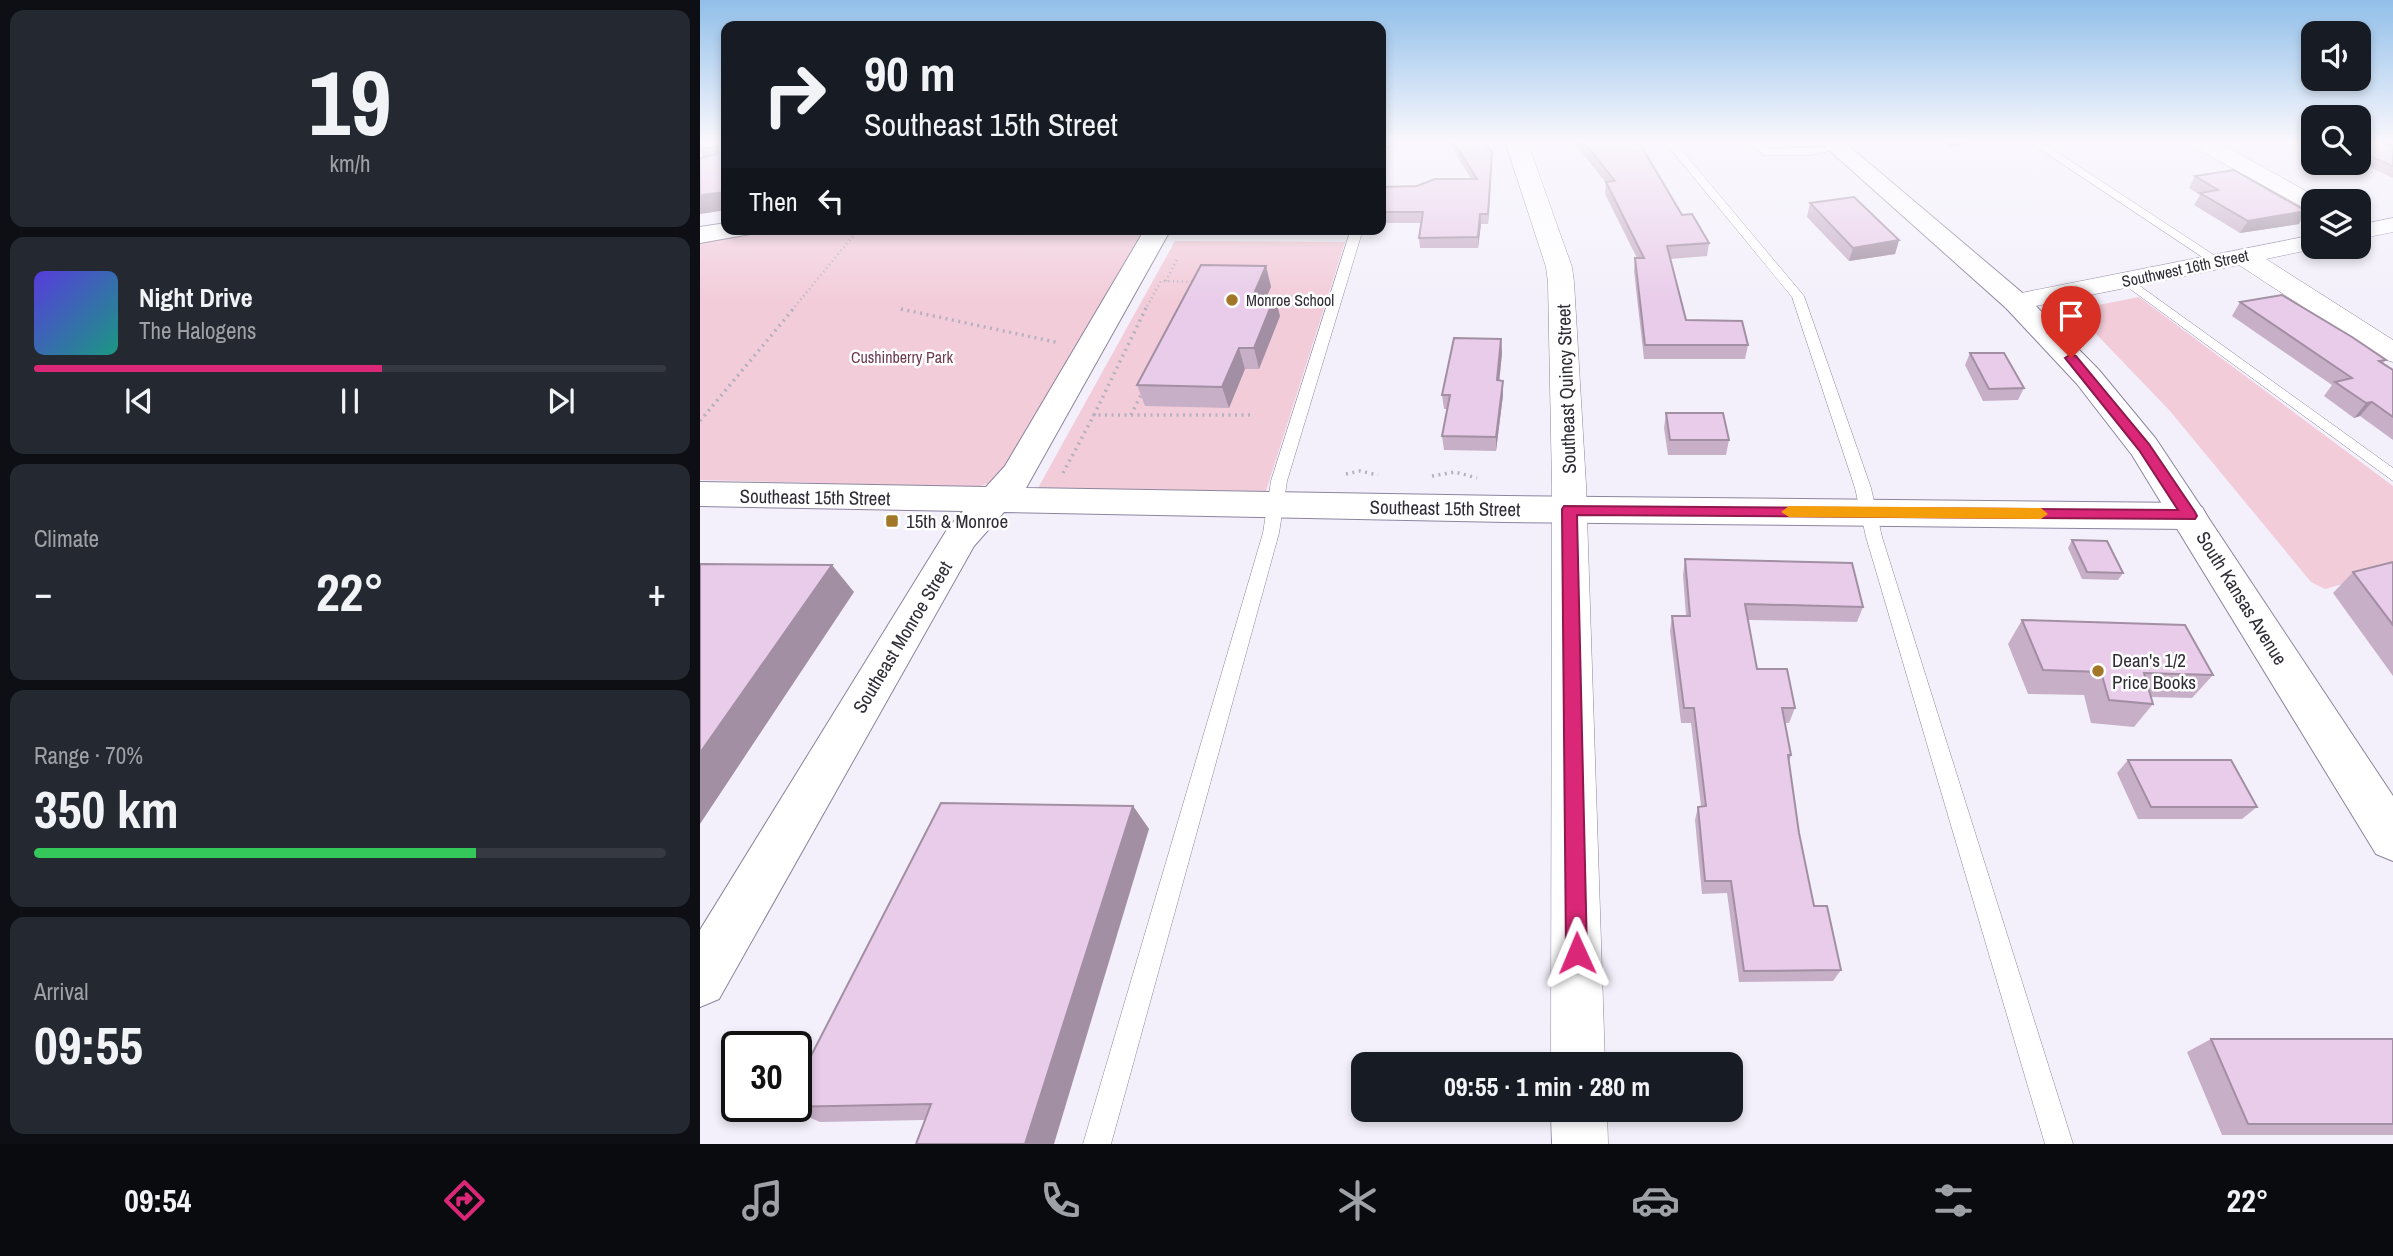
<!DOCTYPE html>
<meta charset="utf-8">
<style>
:root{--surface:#171b24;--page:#242831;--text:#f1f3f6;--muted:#9ea1a6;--line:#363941;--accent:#db2777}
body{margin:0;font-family:"Archivo Narrow",sans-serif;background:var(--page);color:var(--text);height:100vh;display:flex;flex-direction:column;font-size:26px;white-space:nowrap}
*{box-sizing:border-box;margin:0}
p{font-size:23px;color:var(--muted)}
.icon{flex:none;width:38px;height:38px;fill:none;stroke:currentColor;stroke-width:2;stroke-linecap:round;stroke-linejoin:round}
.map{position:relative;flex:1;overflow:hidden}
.drawer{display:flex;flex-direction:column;gap:10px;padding:10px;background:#0d0f14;width:700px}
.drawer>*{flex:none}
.banner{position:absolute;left:21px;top:21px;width:665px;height:214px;border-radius:14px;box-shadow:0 4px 10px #0003;background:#171b24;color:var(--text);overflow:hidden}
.controls{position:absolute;left:1601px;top:21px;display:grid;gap:14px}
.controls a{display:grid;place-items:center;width:70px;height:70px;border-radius:14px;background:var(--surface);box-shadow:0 4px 10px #0003;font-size:35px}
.speed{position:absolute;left:21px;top:1031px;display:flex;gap:14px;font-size:35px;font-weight:700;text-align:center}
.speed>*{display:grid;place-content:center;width:91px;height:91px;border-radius:50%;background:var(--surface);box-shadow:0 4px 10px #0003;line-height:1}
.speed .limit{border:4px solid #111;border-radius:10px;background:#fff;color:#111}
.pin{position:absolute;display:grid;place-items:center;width:60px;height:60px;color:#fff;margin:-72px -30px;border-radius:50% 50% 50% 0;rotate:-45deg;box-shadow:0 0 7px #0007}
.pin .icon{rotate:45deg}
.me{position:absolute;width:77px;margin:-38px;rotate:359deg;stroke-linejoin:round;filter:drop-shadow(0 0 5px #0008)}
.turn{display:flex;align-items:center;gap:24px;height:147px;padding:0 28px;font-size:32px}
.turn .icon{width:91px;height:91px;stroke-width:2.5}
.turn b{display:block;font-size:49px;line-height:60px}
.then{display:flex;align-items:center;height:66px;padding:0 28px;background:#0003;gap:14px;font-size:26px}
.big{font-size:52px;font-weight:700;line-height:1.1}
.drawer .card{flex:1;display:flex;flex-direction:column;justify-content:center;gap:10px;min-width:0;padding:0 24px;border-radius:14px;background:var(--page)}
.drawer .dial{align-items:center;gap:0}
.dial b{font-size:91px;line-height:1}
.song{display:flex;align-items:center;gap:21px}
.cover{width:84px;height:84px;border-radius:10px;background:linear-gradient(135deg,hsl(250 70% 55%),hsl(170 70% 35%))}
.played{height:7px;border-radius:4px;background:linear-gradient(90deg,var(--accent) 55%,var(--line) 55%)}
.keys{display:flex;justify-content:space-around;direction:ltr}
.heat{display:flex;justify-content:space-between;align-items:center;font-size:38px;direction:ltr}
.charge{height:10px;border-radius:5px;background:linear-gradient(90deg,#34c759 70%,var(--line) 0)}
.trip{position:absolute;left:651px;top:1052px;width:392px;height:70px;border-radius:14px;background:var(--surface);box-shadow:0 4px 10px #0003;font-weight:700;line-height:70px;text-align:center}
.tabs{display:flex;height:112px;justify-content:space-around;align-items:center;background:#090b0e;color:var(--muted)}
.tabs .icon{width:49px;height:49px}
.tabs .selected{color:var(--accent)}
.tabs b{font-size:32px;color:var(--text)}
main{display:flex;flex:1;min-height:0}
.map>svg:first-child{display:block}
</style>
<main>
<section class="drawer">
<div class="card dial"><b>19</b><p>km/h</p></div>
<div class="card">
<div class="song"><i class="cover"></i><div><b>Night Drive</b><p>The Halogens</p></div></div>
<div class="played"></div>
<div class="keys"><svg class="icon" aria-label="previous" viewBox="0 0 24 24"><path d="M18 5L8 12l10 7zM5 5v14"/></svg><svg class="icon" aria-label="pause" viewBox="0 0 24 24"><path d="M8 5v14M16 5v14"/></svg><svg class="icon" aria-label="next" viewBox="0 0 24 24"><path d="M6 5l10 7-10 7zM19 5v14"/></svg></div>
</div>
<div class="card"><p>Climate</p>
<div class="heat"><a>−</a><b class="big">22°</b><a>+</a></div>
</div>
<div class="card"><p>Range · 70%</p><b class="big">350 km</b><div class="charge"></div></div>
<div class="card"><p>Arrival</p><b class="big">09:55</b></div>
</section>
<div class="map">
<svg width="1693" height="1144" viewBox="0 0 1693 1144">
<rect width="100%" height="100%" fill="#f3f0fb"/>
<g fill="#f2ccd9">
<path d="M86 229H449L296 481 277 487 0 480V241Z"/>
<path d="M475 241 645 242 566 491 338 488Z"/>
<path d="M1439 297 1693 486V570L1625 589 1611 582 1470 411 1373 310Z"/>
</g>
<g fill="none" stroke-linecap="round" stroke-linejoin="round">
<g stroke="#8c859e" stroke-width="1">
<g id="service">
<path d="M964 141H974L1104 296 1171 488 1182 537 1373 1144H1345L1166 537 1155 488 1092 297Z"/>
<path d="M1047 141H1058L1067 149C1080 149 1138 145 1143 148L1111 155H1064Z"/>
<path d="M1328 141H1340L1523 261 1513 264Z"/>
<path d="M651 229H663L587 481 579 533 411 1144H383L563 533 571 481Z"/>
<path d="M1426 276 1693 468V481L1422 283 1420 280Z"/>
</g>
</g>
<g stroke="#8c859e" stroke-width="1">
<g id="minor">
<path d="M805 141H827L872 267 874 282 886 485 905 1064H851L852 485 848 282 846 267Z"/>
<path d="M1489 141H1516L1624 201H1614V211L1606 209 1492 146Z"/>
<path d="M1693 218V232L1659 239V225Z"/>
<path d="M1614 235V247H1623L1566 259 1693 340V362L1683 359 1539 265 1316 310 1306 308 1302 302 1306 296 1316 294Z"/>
<path d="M851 1110H907L908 1144H852Z"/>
</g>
</g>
<g stroke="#8c859e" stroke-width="2">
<g id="tertiary">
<path d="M681 141H693L690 146 681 148Z"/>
<path d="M26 223V229H54L50 234 0 243V227Z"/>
<path d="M445 229H471L326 488 806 496 1489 503 1502 507 1507 516 1502 525 1489 529 806 522 304 512 274 546 19 999 0 1007V930L248 528 263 511 0 506V482L286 487 305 466Z"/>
</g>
</g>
<g stroke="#8c859e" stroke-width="2">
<path id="secondary" d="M1119 141H1143L1326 296 1399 370 1456 439 1693 796V861L1676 854 1432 455 1377 384 1306 308Z"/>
</g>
<g stroke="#b5b2bd" stroke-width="2.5" stroke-dasharray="1 3.5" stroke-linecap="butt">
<path d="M466 281 478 257"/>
<path d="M201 309 205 310"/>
<path d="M92 310 159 229"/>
<path d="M445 310 461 281 497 282 483 310"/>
</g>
<g stroke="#b5b2bd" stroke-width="3.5" stroke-dasharray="2 4.5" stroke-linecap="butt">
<path d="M446 308 394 415H431L484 308"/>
<path d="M201 309 360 343"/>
<path d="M431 415H552"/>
<path d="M0 421 94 308"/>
<path d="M363 473 394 415"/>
<path d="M646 474 660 471 678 475"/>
<path d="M732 476 755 472 777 478"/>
</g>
<use href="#service" fill="#fff" fill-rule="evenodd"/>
<use href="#minor" fill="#fff" fill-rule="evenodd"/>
<use href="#tertiary" fill="#fff" fill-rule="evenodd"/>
<use href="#secondary" fill="#fff" fill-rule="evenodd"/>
</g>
<g fill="#c8afc8">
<path d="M0 141H26V210L0 214V158L3 157 0 152Z"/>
<path d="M748 141H784L792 152V162L788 224H781L778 248H720L719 238 721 223H681V187L717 186 771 179Z"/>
<path d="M873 141H934L982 215 1009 243 1007 256 970 259 986 320 1048 345 1045 359H944L934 271 935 258H937L905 194 906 183Z"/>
<path d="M1240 141H1287L1249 147Z"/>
<path d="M1603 141H1614V146Z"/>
<path d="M1659 141H1693V178L1659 162Z"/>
<path d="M1495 176 1599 224 1540 233 1494 205 1500 195 1489 188Z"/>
<path d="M1110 203 1199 240 1195 254 1149 261 1107 217Z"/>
<path d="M566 266 571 287 567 296 580 316 559 369H545L529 408 445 406 437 385Z"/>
<path d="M1540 302 1686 360 1683 363 1693 370V440L1660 416 1654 418 1624 396 1632 385 1532 316Z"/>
<path d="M801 339 802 353 799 380 803 395 796 451 744 450 742 436 748 409H744L742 395Z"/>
<path d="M1270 353 1324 388 1318 400 1283 401 1265 365Z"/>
<path d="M966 413 1029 440 1026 455H968L964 428Z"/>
<path d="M1372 540 1423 573 1418 580 1382 579 1368 548Z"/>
<path d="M985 559 1163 607 1157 622 1048 620 1057 669 1095 708 1089 723H1085L1091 755 1089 762 1099 833 1114 906 1141 970 1133 981 1039 982 1027 893 1002 894 995 820 998 807 1001 806 991 723H981L970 631 972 616H986L983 575Z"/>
<path d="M1693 562V676L1633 593 1653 572Z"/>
<path d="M1322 620 1513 675 1492 698 1451 697 1453 704 1434 727 1391 723 1384 695 1328 694 1308 644Z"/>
<path d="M1428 760 1557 807 1542 819H1438L1417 773Z"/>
<path d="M433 806 449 829 225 1120 120 1122 85 1107Z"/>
<path d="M1511 1039H1693V1135H1522L1487 1052Z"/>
</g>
<g fill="#a38fa3">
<path d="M1251 141H1287L1249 147Z"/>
<path d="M792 152V162L788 224V214Z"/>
<path d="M26 192V210L0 214V195Z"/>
<path d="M1606 211 1599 224 1540 233 1548 221Z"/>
<path d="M780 214 781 224 778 248V237Z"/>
<path d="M1199 240 1195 254 1149 261 1153 248Z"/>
<path d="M566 266 571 287 558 316 553 296Z"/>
<path d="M575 296 580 316 559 369 554 348Z"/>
<path d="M801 339 802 353 798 395 797 380Z"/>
<path d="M539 348 545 369 529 408 522 387Z"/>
<path d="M803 381V395L796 451V437Z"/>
<path d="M1672 402 1660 416 1654 418 1666 403Z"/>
<path d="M132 565 154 592 0 824V753Z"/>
<path d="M433 806 449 829 354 1144H325Z"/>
</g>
<g fill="#e9cce9" stroke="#a38fa3" stroke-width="2">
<path d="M1 141H26V192L0 195V158L18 154 17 147 0 148Z"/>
<path d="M753 141H784L792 152 788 214H780L778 237 719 238 723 212H681V187L717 186 735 179H777Z"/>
<path d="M883 141H934L937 145 940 144 982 215 992 214 1009 243 967 246 986 320 1042 321 1048 345H945L935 258H944L906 182 915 181Z"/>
<path d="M1659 141H1680L1693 147V166L1663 153H1659Z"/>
<path d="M1534 170 1606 211 1548 221 1500 193 1518 190 1495 176Z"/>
<path d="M1154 197 1199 240 1153 248 1110 203Z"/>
<path d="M501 265 566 266 553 296H575L554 348H539L522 387 437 385Z"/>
<path d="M1582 295 1652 337 1686 360 1679 361 1693 370V417L1672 402 1666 403 1635 382 1652 378 1540 302Z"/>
<path d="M754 338 801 339 797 380 803 381 796 437 742 436 750 395H742Z"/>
<path d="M1270 353H1304L1324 388 1289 389Z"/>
<path d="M966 413H1023L1029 440H970Z"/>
<path d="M1372 540 1407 541 1423 573 1387 572Z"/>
<path d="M985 559 1152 563 1163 607 1045 604 1057 669H1087L1095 708H1082L1091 755H1088L1099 833 1114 906H1127L1141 970 1044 971 1031 881H1005L998 807 1006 806 994 708H984L972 616H990Z"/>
<path d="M1693 562V625L1653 572Z"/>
<path d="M0 564 132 565 0 753Z"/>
<path d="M1322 620 1485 625 1513 675 1444 673 1453 704 1409 700 1401 672 1343 670Z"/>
<path d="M1428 760H1531L1557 807H1451Z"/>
<path d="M241 803 433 806 325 1144H216L231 1104 85 1107V1106H96V1085Z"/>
<path d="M1511 1039H1693V1124H1548Z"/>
</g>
<linearGradient id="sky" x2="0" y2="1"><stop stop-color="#91bfe9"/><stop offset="0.47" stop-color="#faf8fd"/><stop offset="1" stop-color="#faf8fd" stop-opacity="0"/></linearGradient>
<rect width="1693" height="301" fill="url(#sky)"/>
<path fill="#db2777" stroke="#8e194d" stroke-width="2" d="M1371 354 1376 356 1449 444 1495 512 1497 516 1495 519 877 515 887 953 884 961 877 964 869 961 866 953 862 509 864 506 1478 510 1439 450 1365 358Z"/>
<path fill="#f59e0b" d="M1089 506 1341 508 1348 514 1341 519 1089 517 1081 512Z"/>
<g fill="#a27828" stroke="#fff" stroke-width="2.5">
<circle cx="532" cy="300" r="7"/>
<rect x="185" y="514" width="14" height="14" rx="3.5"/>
<circle cx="1398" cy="671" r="7"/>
</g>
<g text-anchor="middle" stroke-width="5" stroke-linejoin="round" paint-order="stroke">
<g font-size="16" fill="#302d37" stroke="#fff">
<text transform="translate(1485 268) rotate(-12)" y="6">Southwest 16th Street</text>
</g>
<g font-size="16" fill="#302d37" stroke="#fff" text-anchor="start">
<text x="546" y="306">Monroe School</text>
</g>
<g font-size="16" fill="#6f3a50" stroke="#fff">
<text x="202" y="363">Cushinberry Park</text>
</g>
<g font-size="19" fill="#302d37" stroke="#fff">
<text transform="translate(866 389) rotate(-92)" y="7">Southeast Quincy Street</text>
<text transform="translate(115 497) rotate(1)" y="7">Southeast 15th Street</text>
<text transform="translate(745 508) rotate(1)" y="7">Southeast 15th Street</text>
<text transform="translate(1542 598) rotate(58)" y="7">South Kansas Avenue</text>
<text transform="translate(202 637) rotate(-59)" y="7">Southeast Monroe Street</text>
</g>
<g font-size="19" fill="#302d37" stroke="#fff" text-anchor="start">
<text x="206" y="528">15th &amp; Monroe</text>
<text x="1412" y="667">Dean's 1/2<tspan x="1412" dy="22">Price Books</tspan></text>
</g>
</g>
</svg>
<div class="controls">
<a><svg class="icon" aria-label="sound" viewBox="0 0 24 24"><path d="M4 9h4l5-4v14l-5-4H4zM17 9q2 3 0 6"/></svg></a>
<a><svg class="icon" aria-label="search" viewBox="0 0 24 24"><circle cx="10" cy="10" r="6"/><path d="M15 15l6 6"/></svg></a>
<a><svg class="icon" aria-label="layers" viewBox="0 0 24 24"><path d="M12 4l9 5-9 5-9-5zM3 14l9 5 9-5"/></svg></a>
</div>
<div class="speed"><div class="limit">30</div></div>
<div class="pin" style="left:1371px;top:358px;background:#d93025"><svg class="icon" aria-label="arrive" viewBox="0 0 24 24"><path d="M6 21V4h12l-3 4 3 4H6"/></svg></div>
<svg class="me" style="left:877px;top:953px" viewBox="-20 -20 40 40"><path d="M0-17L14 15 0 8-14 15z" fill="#db2777" stroke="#fff" stroke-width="4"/></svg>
<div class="trip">09:55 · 1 min · 280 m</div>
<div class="banner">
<div class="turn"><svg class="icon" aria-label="right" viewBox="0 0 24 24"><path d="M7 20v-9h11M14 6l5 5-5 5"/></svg><div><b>90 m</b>Southeast 15th Street</div></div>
<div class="then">Then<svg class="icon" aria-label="left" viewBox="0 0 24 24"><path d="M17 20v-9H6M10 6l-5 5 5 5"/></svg></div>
</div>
</div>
</main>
<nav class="tabs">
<b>09:54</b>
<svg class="icon selected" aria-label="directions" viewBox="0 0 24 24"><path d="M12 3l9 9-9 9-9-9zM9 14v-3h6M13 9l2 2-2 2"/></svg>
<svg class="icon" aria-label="music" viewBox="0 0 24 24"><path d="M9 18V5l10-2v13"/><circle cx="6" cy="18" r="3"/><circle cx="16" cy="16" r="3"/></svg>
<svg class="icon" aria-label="phone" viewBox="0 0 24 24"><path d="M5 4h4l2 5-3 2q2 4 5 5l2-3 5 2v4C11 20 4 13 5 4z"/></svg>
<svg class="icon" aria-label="climate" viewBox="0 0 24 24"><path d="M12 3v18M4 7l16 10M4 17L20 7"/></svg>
<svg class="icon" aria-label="car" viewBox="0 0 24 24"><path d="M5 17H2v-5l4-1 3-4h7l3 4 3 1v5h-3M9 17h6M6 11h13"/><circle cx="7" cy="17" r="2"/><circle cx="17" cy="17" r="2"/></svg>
<svg class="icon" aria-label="filters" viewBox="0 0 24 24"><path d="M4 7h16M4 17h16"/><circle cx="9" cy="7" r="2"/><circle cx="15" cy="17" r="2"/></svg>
<b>22°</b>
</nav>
